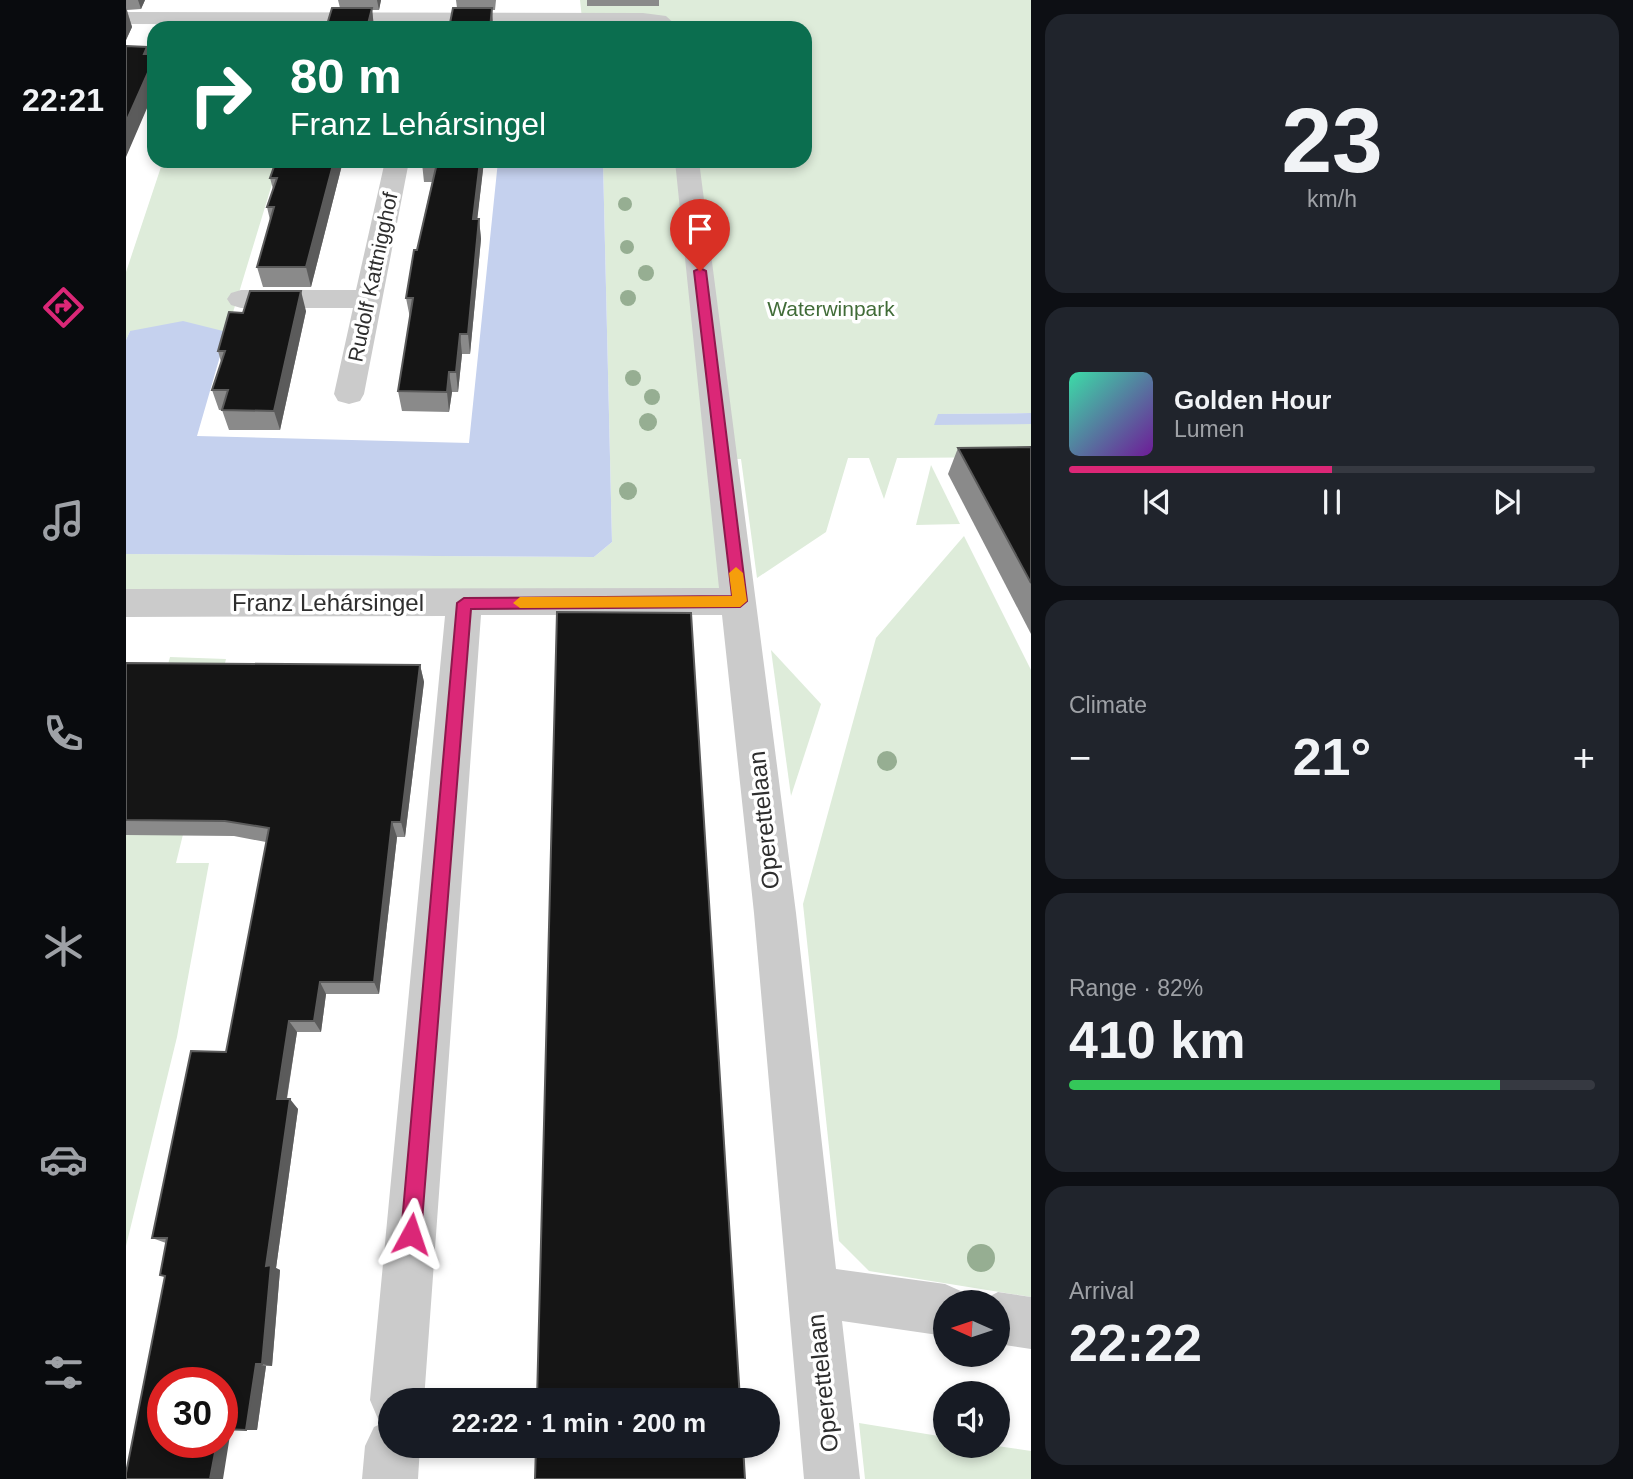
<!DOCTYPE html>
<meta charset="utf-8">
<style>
:root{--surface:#171b24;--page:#20242c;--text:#f1f3f6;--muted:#9ea1a6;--line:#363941;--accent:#db2777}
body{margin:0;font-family:Arial,sans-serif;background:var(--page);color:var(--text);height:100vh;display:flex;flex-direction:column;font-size:26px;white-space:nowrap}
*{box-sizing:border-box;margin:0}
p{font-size:23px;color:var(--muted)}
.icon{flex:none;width:38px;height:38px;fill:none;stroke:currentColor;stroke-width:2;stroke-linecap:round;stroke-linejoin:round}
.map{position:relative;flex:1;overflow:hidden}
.side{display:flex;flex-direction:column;gap:14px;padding:14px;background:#0d0f14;width:602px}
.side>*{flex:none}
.top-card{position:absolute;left:21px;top:21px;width:665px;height:147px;border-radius:21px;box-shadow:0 4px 10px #0003;background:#0b6e4f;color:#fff;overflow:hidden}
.needle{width:46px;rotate:273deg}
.controls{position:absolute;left:807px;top:1290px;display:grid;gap:14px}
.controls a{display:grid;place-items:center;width:77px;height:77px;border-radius:50%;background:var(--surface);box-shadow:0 4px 10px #0003;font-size:35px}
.speed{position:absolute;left:21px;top:1367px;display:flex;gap:14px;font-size:35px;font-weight:700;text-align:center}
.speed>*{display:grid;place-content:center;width:91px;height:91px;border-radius:50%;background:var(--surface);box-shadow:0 4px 10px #0003;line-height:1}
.speed .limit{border:10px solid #d22;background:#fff;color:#111}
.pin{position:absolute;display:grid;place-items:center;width:60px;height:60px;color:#fff;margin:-72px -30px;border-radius:50% 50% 50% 0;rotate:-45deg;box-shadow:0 0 7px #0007}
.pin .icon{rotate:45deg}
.me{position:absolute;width:77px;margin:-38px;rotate:5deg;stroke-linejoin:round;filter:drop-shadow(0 0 5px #0008)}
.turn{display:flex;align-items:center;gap:24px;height:147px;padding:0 28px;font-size:32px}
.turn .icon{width:91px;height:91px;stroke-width:2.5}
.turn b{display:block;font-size:49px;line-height:60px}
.big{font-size:52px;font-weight:700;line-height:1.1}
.side .tile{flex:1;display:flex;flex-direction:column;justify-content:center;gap:10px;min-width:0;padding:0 24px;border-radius:21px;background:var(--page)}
.side .dial{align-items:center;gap:0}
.dial b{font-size:91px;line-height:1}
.song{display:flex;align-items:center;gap:21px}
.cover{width:84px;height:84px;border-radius:10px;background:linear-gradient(135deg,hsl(160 70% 55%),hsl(280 70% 35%))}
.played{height:7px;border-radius:4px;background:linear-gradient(90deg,var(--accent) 50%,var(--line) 50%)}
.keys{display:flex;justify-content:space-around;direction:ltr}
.heat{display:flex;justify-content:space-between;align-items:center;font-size:38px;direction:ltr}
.charge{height:10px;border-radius:5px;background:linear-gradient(90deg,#34c759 82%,var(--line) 0)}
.trip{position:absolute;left:252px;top:1388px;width:402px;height:70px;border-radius:35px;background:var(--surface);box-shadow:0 4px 10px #0003;font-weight:700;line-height:70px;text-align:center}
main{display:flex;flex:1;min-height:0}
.tabs{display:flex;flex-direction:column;width:126px;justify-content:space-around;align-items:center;background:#090b0e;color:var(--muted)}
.tabs .icon{width:49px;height:49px}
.tabs .selected{color:var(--accent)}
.tabs b{font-size:32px;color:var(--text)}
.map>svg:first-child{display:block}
</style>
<main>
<nav class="tabs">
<b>22:21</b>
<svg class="icon selected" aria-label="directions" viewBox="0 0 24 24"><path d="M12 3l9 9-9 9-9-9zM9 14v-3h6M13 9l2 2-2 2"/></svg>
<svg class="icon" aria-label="music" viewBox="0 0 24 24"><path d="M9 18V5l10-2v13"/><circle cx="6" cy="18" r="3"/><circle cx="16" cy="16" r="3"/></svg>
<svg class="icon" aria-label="phone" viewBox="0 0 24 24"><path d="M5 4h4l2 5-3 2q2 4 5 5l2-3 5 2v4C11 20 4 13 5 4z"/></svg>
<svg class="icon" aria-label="climate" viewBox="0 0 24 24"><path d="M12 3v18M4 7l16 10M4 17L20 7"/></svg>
<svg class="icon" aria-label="car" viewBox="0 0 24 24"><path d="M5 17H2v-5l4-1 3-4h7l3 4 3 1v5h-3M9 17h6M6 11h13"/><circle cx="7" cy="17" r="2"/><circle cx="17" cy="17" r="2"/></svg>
<svg class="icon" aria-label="filters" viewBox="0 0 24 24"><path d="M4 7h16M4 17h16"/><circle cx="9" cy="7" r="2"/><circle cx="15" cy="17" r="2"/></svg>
</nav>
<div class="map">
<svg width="905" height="1479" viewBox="0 0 905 1479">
<rect width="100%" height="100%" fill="#fff"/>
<g fill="#deecda">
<path d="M454 0H905V413L813 414 809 424H905V457L771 458 758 499 743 458H722L700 532 631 578 615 459H585L595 594 0 590V554L468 557 486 542 477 161H679V28H457Z"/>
<path d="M37 161H153L101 332 4 331 0 340V272Z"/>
<path d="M805 465 834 524 790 525Z"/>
<path d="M838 536 905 670V1297L743 1271 713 1241 677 904 750 638Z"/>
<path d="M645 650 695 704 665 796Z"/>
<path d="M44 657 100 659 50 863H83L51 1037 0 1246V819Z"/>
<path d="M733 1423 819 1437V1446H871L905 1451V1479H739Z"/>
</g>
<g fill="#c5d1ee">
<path d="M372 161H477L486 542 468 557 0 554V340L4 331 57 321 101 332 71 436 343 443Z"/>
<path d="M905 413V424L808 425 812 414Z"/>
</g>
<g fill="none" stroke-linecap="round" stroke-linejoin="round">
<g fill="#cbcbcb" fill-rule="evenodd">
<path d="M0 12 517 13 540 16 553 28 517 25 0 24Z"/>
<path d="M259 161H283L238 394 234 401 223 404 212 401 208 394 227 308H115L105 305 101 299 105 293 115 290H230Z"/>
<path d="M549 161H573L670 913 710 1269 819 1284 837 1292 842 1302H819V1336L716 1321 734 1479H678L628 913 596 615H355L298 1400H264V1446H294L292 1479H236L239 1446 248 1427 259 1422 252 1419 244 1400 319 616 0 617V589L593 588Z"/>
<path d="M872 1292 905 1297V1349L872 1344V1302H853Z"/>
</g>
</g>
<g fill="#96ae92">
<circle cx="499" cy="204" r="7"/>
<circle cx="501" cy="247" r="7"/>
<circle cx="520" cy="273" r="8"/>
<circle cx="502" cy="298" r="8"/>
<circle cx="507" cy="378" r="8"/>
<circle cx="526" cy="397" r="8"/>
<circle cx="522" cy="422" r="9"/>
<circle cx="502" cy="491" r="9"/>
<circle cx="761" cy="761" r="10"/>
<circle cx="855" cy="1258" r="14"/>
</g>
<g fill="#8a8a8a">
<path d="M0 0H19L15 9 1 10 6 27 0 40Z"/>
<path d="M212 0H255L253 10H246L248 28H200L214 8Z"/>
<path d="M330 0H370L369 10H366L367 28H323L331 8Z"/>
<rect x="461" y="0" width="72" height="6"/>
<path d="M217 161 185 287H137L131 267 144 220 141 207 147 189 144 178Z"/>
<path d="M358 161 351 219H353L355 239 344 354H336L332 392H326L323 412 276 411 272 391 284 318 280 298 306 182H298L296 163Z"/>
<path d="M180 311 154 430H103L96 410H93L86 390 95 362 92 351 117 313Z"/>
<path d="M905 447V634L822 474 832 448Z"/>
<path d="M0 663 294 665 298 682 279 837H271L253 994H200L195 1032H171L161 1099 172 1109 150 1268 154 1270 146 1366H140L131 1430 39 1277 34 1275 40 1243 26 1238 100 1052 140 842 108 836 0 835Z"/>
</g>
<g fill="#5b5b5b">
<path d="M12 0H19L15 9Z"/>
<path d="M251 0H255L253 10Z"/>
<path d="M0 8 6 27 0 40Z"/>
<path d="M246 8 248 28H241Z"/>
<path d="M366 8 367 28H364Z"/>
<path d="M21 47 26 63 28 59V92L0 157V122L18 54Z"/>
<path d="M208 161H217L185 287 180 267Z"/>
<path d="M354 161H358L349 239 347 219Z"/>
<path d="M353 219 355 239 344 354 342 334Z"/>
<path d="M175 291 180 311 154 430 148 411Z"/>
<path d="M334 334 336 354 332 392 330 372Z"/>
<path d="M323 372 326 392 323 412 321 392Z"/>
<path d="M294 665 298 682 279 837 275 822Z"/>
<path d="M266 822 271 837 253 994 248 982Z"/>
<path d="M194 982 200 994 195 1032 188 1021Z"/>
<path d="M163 1021 171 1032 159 1109 151 1099Z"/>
<path d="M164 1099 172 1109 150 1268 154 1270 146 1366 136 1364 140 1266Z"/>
<path d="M130 1364 140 1366 131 1430H120Z"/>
<path d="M96 1429H105L97 1479H84L91 1442H96Z"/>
</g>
<g fill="#151515" stroke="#5b5b5b" stroke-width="2">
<path d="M206 8H246L241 28H200Z"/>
<path d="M327 8H366L364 28H323Z"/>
<path d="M0 46 21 47 18 54H28V59L0 122Z"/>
<path d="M150 161H208L180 267H131L148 207H141L151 178H144Z"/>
<path d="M296 161H354L347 219H353L342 334H334L330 372H323L321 392 272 391 287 298H280L288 250H291L311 163H296Z"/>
<path d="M124 291H175L148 411 96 410 102 390H86L99 351H92L103 312 117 313Z"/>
<path d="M905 447V583L832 448Z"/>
<path d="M431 612 565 613 614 1400H411Z"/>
<path d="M0 663 294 665 275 822H266L248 982H194L188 1021H163L151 1099H164L140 1266 145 1265 136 1364H130L120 1430 96 1429V1382H37V1442H91L84 1479H0V1473L39 1276 34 1275 41 1238H26L65 1051 100 1052 143 828 99 821 0 820Z"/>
<path d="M410 1446H617L619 1479H409Z"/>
</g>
<path fill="#db2777" stroke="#8e194d" stroke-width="2" d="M574 268 580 271 621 601 614 607 345 609 295 1234 292 1242 285 1245 278 1242 275 1234 331 603 338 598 606 596 568 271Z"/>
<path fill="#f59e0b" d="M610 567 617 573 621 601 614 607 394 608 387 603 394 597 606 596 603 573Z"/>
<g text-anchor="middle" stroke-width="7" stroke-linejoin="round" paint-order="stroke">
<g font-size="21" fill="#2e2e2e" stroke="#fff">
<text transform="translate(247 277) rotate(-78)" y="7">Rudolf Kattnigghof</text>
</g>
<g font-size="21" fill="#416c38" stroke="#fff">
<text x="705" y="316">Waterwinpark</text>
</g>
<g font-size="24" fill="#2e2e2e" stroke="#fff">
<text x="202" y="611">Franz Lehársingel</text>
<text transform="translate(638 820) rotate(-96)" y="8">Operettelaan</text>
<text transform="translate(697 1383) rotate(-96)" y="8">Operettelaan</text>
</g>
</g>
</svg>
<div class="controls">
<a><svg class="needle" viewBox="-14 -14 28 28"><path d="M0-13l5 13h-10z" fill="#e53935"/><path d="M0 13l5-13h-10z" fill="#9ea1a6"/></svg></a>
<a><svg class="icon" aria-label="sound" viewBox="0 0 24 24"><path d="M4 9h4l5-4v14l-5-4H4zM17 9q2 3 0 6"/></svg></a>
</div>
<div class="speed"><div class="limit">30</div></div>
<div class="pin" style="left:574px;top:271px;background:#d93025"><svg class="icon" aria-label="arrive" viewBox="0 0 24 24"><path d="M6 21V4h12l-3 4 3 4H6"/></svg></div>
<svg class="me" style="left:285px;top:1234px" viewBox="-20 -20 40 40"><path d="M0-17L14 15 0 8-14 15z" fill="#db2777" stroke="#fff" stroke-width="4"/></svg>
<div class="trip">22:22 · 1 min · 200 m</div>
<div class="top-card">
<div class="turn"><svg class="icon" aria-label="right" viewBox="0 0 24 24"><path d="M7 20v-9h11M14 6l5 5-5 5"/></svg><div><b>80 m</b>Franz Lehársingel</div></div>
</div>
</div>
<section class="side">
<div class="tile dial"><b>23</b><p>km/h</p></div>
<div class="tile">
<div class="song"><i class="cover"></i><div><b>Golden Hour</b><p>Lumen</p></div></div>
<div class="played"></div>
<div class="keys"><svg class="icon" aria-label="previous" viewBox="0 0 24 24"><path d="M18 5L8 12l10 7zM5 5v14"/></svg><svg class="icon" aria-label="pause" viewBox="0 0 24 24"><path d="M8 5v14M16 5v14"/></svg><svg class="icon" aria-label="next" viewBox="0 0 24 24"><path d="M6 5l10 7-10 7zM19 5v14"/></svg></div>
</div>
<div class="tile"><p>Climate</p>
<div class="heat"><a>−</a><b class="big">21°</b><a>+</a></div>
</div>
<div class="tile"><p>Range · 82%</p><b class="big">410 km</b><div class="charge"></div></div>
<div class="tile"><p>Arrival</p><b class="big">22:22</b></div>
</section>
</main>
